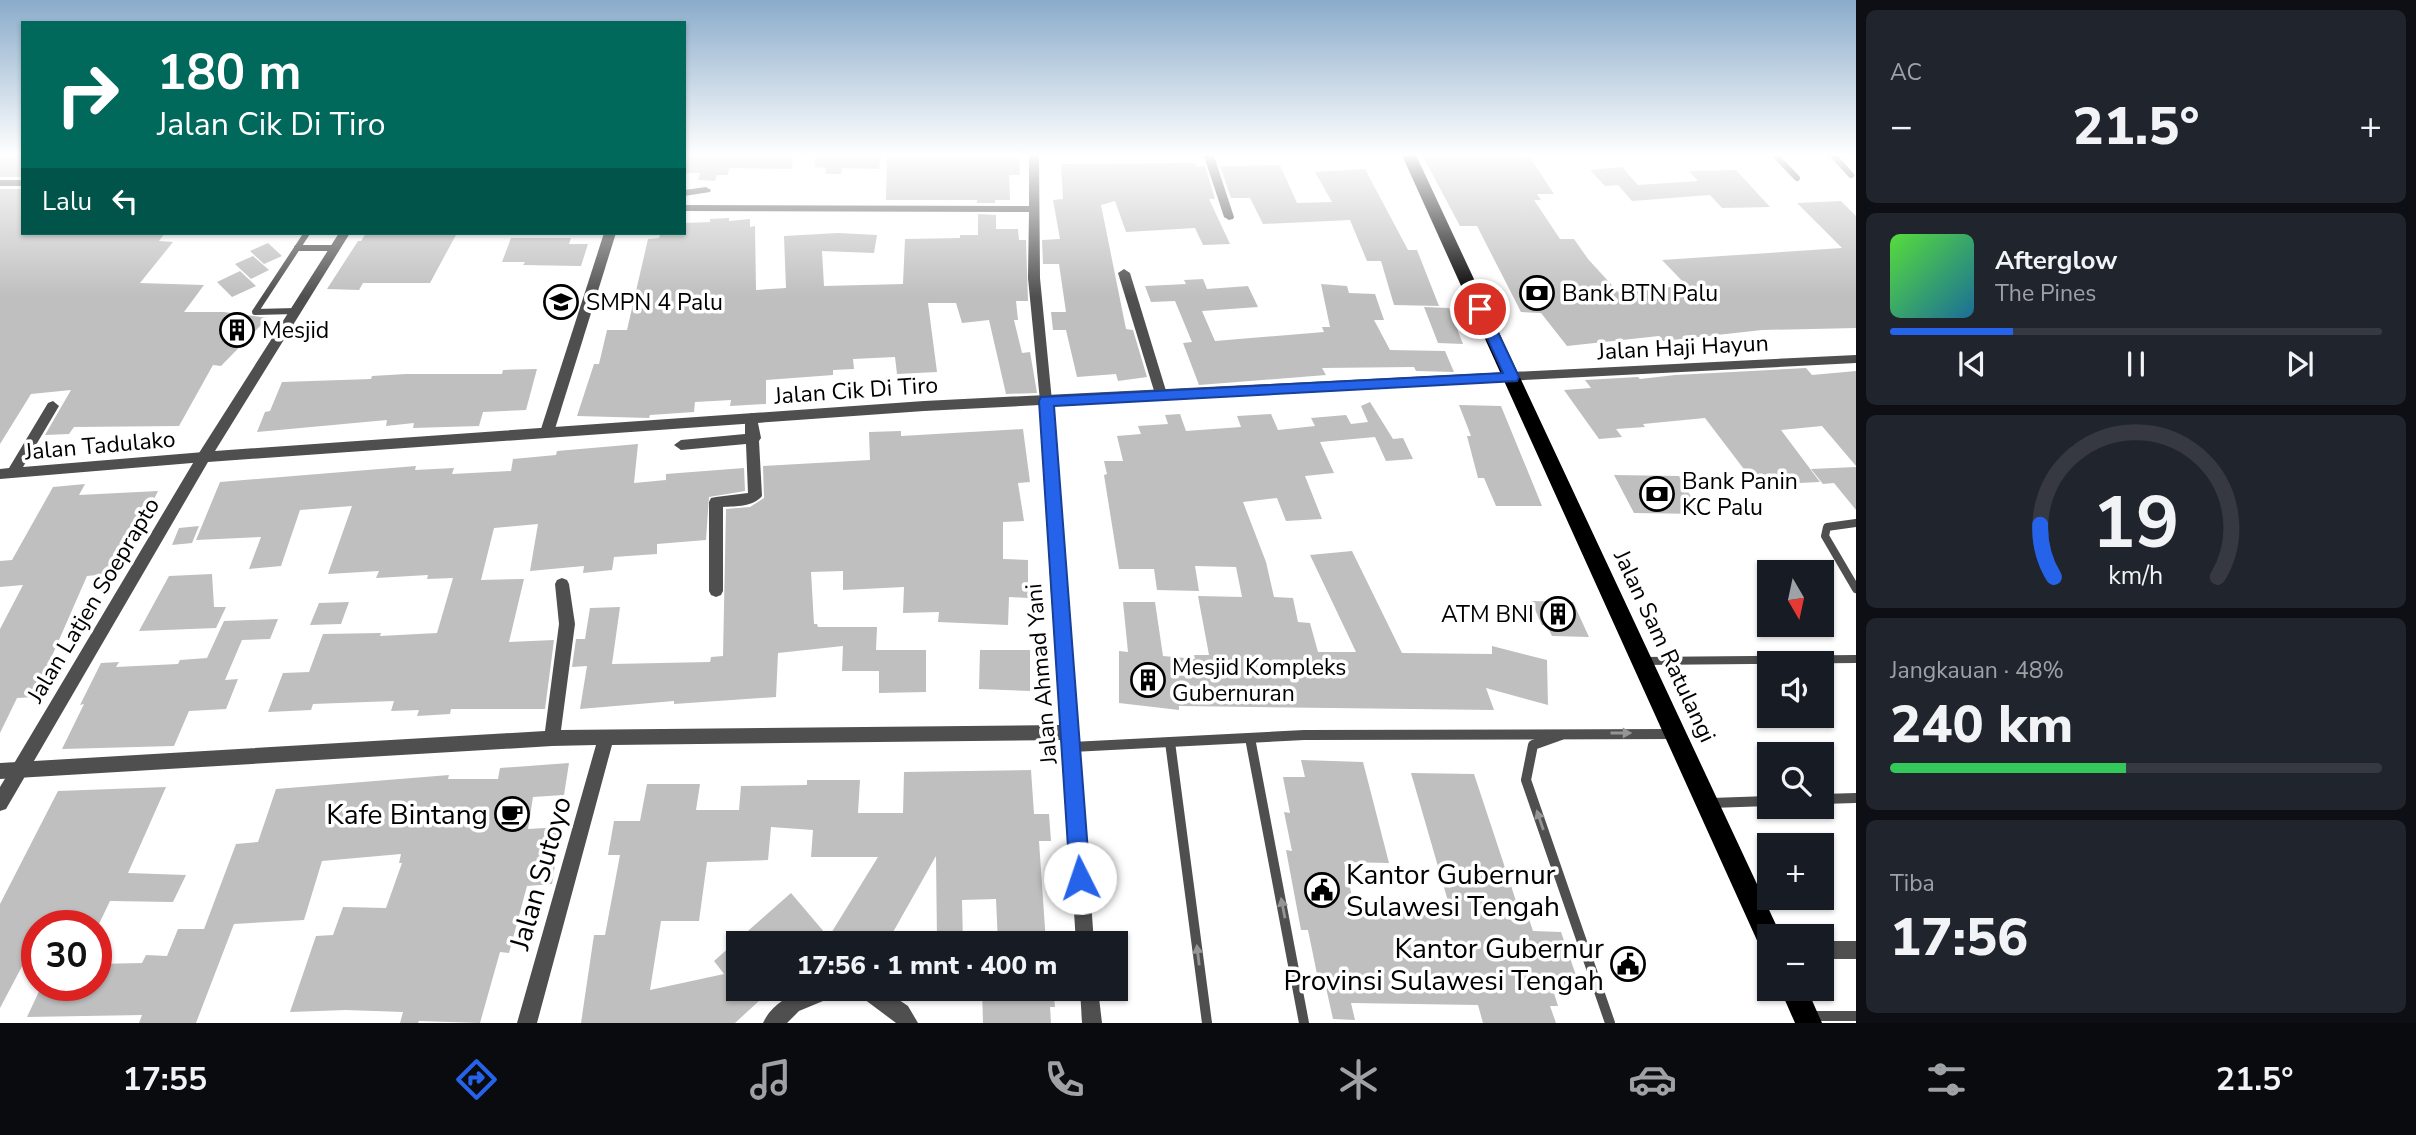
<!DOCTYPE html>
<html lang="id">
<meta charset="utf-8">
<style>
:root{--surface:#171b24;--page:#20242c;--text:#f1f3f6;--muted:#9ea1a6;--line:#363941;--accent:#2563eb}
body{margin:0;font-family:"Nunito Sans",sans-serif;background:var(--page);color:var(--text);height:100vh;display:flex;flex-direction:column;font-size:26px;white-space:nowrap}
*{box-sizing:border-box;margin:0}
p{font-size:23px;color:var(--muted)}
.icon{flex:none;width:38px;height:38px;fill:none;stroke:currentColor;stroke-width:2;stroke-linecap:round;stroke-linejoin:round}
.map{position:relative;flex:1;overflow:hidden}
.side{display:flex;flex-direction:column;gap:10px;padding:10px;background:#0d0f14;width:560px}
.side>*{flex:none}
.hud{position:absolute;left:21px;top:21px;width:665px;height:214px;border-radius:0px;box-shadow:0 2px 5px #0004;background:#00695c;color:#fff;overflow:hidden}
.needle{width:46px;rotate:171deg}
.fabs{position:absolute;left:1757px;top:560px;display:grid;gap:14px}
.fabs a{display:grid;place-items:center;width:77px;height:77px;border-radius:0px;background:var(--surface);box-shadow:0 2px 5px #0004;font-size:35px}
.speed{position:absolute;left:21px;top:910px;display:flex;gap:14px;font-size:35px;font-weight:700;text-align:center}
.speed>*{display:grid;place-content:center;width:91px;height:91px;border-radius:50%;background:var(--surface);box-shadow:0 2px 5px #0004;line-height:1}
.speed .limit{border:10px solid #d22;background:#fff;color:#111}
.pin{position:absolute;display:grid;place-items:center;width:60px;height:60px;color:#fff;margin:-30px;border:4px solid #fff;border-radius:50%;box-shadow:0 2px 7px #0007}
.me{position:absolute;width:77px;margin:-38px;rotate:356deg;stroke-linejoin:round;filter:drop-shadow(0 0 5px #0008)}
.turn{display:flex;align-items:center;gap:24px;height:147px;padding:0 21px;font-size:32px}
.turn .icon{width:91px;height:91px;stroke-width:2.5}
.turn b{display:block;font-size:49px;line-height:60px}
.then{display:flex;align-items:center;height:66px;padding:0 21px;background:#0003;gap:14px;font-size:26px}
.big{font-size:52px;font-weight:800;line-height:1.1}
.side .widget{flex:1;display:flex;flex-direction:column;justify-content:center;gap:10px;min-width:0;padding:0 24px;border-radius:10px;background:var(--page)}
.side .dial{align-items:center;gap:0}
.dial svg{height:182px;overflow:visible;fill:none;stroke:var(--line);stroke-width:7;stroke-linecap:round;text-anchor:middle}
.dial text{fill:var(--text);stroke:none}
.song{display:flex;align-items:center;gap:21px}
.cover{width:84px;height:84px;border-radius:10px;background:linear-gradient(135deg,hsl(110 70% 55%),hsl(200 70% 35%))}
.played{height:7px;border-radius:4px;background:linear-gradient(90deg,var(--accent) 25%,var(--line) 25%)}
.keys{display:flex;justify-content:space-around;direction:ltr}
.heat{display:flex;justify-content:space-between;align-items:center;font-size:38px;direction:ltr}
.charge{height:10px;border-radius:5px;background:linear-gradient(90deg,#34c759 48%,var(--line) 0)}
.trip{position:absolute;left:726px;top:931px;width:402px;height:70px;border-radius:0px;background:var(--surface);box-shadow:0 2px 5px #0004;font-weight:800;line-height:70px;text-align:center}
.dock{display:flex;height:112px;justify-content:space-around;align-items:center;background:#090b0e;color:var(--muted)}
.dock .icon{width:49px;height:49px}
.dock .current{color:var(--accent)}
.dock b{font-size:32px;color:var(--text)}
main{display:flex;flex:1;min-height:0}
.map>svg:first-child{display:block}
</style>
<main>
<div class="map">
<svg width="1856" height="1023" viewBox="0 0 1856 1023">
<rect width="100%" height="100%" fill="#fff"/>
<g fill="#bfbfbf">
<path d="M23 153V177H0V155Z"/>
<path d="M684 153H795L791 169 729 168 728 175H717L715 181 698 180 700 173H684Z"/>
<path d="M815 153H881L879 169 842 168 841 174H825L826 168 815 167Z"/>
<path d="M1421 153H1527L1554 194H1537L1541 200H1534L1560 239H1574L1588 259 1620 294 1686 285 1662 260 1842 248 1797 203 1841 201 1856 216V328L1762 330 1663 341 1659 336 1567 346 1541 313 1521 312 1477 226H1460Z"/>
<path d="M887 156 1019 158 1020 175H1009L1010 200H995V203H977V200H886Z"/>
<path d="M1195 163 1198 167 1205 166 1215 199H1209L1230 244 1203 245 1195 228 1126 232 1115 201 1101 205 1126 329 1133 330 1147 377 1118 381 1116 374 1077 377 1066 330H1053L1051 312H1066L1059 264H1043L1042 240 1060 239 1053 200 1063 199 1061 164Z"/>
<path d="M1280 165 1297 203 1332 202 1315 172 1365 169 1408 250H1417L1439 306 1394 305 1381 261H1367L1350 220 1263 224 1250 198H1231L1220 166Z"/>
<path d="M1622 167 1638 185 1698 181 1689 171 1736 170 1770 207 1722 208 1710 195 1632 201 1618 185 1605 186 1590 170Z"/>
<path d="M0 189H23V233H165L159 241 173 242 140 283 204 285 184 312H224L268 318 221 366 213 365 179 426 74 427 69 434 45 435 71 390 31 394 0 444Z"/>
<path d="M978 214 996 215V229H1018L1019 240H1026L1028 301H1016L1018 320H1014L1022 353 1030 352 1037 393 1006 394 989 320 962 323 956 303H928L937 372 897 374 895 357 853 359 854 369 833 370V375L766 380V404L730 406 731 400 695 402 694 412 650 415 649 418 577 416 594 364H599L607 330H627L648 239 659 238 660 235 667 233H684V223L710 222V219L729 218V221L750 219V227L755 226 756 290 786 288 784 236 838 233 877 235 874 253 822 251 824 286 903 284 905 239 960 238V235H978Z"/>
<path d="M366 233H457L430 283H363L359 290 327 289 358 241H361Z"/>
<path d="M511 238H571L569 244H588L581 266 523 265 525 262H502Z"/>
<path d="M268 243 282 256 264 264 250 251Z"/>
<path d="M253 256 269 270 251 279 235 264Z"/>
<path d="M240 271 256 286 232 297 217 282Z"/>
<path d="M1203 279 1207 289 1248 286 1258 307 1202 311 1215 341 1324 332 1322 327H1330L1321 284 1347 286 1349 293 1375 294 1384 320H1374L1390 350 1445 351 1454 372 1416 371 1414 367 1322 368 1326 375 1199 385 1183 343 1192 342 1175 301 1151 302 1145 286 1186 284 1184 280Z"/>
<path d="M1424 307 1449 308 1463 344 1438 343Z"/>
<path d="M1806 368 1812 375 1856 371V466L1822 426 1781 430 1820 482 1756 485 1705 418 1643 424 1645 427 1616 429 1622 437 1599 439 1564 390 1591 388 1585 380 1638 377 1640 379 1675 375Z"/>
<path d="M537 369 526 410 483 412 479 426 413 428 414 423 386 426 387 420 257 432 265 412 270 411 282 382 371 379 372 376 406 374H502L503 370Z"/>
<path d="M1370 402 1393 439 1403 438 1413 459 1386 461 1375 437 1320 442 1334 473 1305 476 1322 519 1286 521 1277 498 1243 502 1266 562 1274 597 1293 598 1298 622 1310 623 1318 652H1356L1310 555 1352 551 1402 653 1492 654V646L1547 660 1548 705 1486 688 1494 710 1179 706V710L1119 703V651L1128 652 1123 602H1155L1163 656 1195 659 1194 655H1209L1198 596 1242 597 1236 567 1195 566 1199 591 1157 590 1154 569H1119L1104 475 1107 474 1104 461H1123L1117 436 1141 434 1138 426 1168 424 1165 415 1180 414 1186 431 1241 427 1237 416 1271 414 1278 430 1315 426 1311 418 1346 415 1351 424 1368 422 1361 406Z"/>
<path d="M1459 405 1501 406 1542 506H1496L1484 478H1478L1467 436H1471Z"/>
<path d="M1023 429 1030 482 1018 483 1024 521 1003 522V559L1028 560V598L1009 597 1008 625 938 622 939 612 903 613 904 587 843 590V571L811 572 814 624H817L818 627H877L876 650H926V692L879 693V671H842L843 646 778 653 776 697 674 704V701L580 709 587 666 572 667 576 639H585L590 608 620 607 612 664 710 662 711 657 723 656 726 509 750 507 764 498 763 466 870 460 869 432 901 431V436Z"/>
<path d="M638 444 634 483 666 480V474L744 468 745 491 709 497 706 540 657 544V554L614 557 612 570 583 573 584 566 530 571 538 524 494 528 481 580 524 579 509 642 554 640 545 709H451L450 714 417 716 419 710 391 711 394 701 313 704 311 710 268 712 283 673 309 672 323 634 381 633 380 636 437 633 453 578 427 579 428 575 376 578 379 571 328 574 352 506 300 510 281 566 249 569 261 537 196 540 220 482 416 466 415 470 454 468 452 474 511 471 513 459 556 455 557 451Z"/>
<path d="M1856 467V510L1834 483 1823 484 1811 469Z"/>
<path d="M1614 475 1679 476 1701 514 1634 513Z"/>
<path d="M85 484 79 495 158 491 135 538H123L107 574 87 576 34 697 17 698 0 733V629L23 585 0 587V561L12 560 53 487Z"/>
<path d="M199 526 192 543 172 545 179 528Z"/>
<path d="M212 574 214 607H226L216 628 139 631 169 576Z"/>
<path d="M1531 601 1573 602 1589 637 1552 636 1547 626 1542 625Z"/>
<path d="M349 602 341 624 310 625 319 603Z"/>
<path d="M278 619 270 639 242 640 225 680 238 679 226 709 189 711 174 746 62 749 84 704 80 705 101 663 119 662 116 667 178 664 180 660 207 658 224 621Z"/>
<path d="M980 650H1030V691L979 689Z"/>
<path d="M1301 760 1363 762 1389 863 1344 862 1356 913 1452 915 1411 773 1474 774 1521 916H1528L1533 931 1561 932 1581 990H1553L1558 1006H1550L1556 1023H1483L1478 1005 1351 1003 1355 1020 1333 1019 1323 974H1317L1308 930H1301L1286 850 1292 851 1284 812 1290 813 1283 777H1305Z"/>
<path d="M569 763 564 795 533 797 528 829 561 827 552 884 527 886 509 953 500 952 480 1023 419 1021 418 1023H400L403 1012 346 1010 290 1012 316 936 333 935 343 907 386 908 402 863H399L401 854 322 861 304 920 234 924 196 1023H139L142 1015 27 1017 42 985H96V964L142 963 146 955 167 956 178 929H204L236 844 258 842 276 789 449 775 448 779H498L500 768Z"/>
<path d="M1031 770 1034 814H1049L1051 841H1039L1046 943H998L996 899 962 900 963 943 937 942 936 856 888 941 875 933 870 943H825L878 857H811L813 830 771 827 768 860 707 862 699 921H661L650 990 724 974 714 961 791 893 825 933 814 943H738V989H772L735 1023H581L594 935H605L620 855H608L614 821H640L647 784H700L696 810H739L741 786 807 785V780H860L858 813H903L904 772Z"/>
<path d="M166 787 128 873 186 875 173 902 110 901 98 926H50L45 923 43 926H37V938L0 1008V904L58 791Z"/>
<path d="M982 989H1053L1055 1007H1050L1051 1023H983Z"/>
</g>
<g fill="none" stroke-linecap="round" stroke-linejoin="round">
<g stroke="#4f4f4f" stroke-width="6">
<path d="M1773 153 1797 178"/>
<path d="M1831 153 1851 175"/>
<path d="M297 248H335"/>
<path d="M296 311 255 312 307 233"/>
</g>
<g stroke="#4f4f4f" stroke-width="8">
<path d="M1856 523 1827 527 1825 536 1856 589"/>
<path d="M1642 661 1856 659"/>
</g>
<g stroke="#4f4f4f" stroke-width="10">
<path d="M1561 735 1533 745 1526 780 1610 1023"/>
<path d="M1250 738 1304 1023"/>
<path d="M1170 742 1207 1023"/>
<path d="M1072 747 1304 735 1674 734"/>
<path d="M1822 799 1856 798"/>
<path d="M1711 803 1769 801"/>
<path d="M1810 1016H1856"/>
</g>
<g fill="#4f4f4f" fill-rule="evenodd">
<path d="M1029 153H1039L1040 278 1052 401 1065 595 1079 732 1094 943H1076L1063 740 612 745 537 1023H517L596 745 552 746 0 779V763L545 731 559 624 555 584 557 580 562 578 567 580 569 584 575 624 561 730 1062 725 1051 595 1040 401 1028 278 1029 212 684 211V205L1029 206Z"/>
<path d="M1203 153H1213L1234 217 1233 219 1229 220 1224 217Z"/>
<rect x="0" y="180" width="23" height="6"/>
<path d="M706 187 711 190 710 192 684 196V190Z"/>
<path d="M604 233H616L554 432 547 437 540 432Z"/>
<path d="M1124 269 1130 273 1167 394 1166 397 1161 399 1155 394 1118 273Z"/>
<path d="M53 401 59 406 23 467 204 452 211 457 204 462 0 479V469L9 468 48 403Z"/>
<path d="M751 413 757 418 761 438 759 441 762 496C753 507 736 506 723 507V591L721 595 716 597 711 595 709 591V502L711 498 716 497 748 493 746 444 681 450 674 445 681 440 745 434V418Z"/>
<rect x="1822" y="941" width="34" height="18"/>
<path d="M806 989H838L835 996 799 1011 787 1023H763C771 1005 788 996 806 989Z"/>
<path d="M858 989H883L908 1006 918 1023H896L860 996Z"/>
<path d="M1080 989H1098L1102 1023H1082Z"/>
</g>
<path fill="#4f4f4f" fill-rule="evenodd" d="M339 233H350L215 451 924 401 1856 355V363L924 411 208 462 6 809 0 811V787L199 453Z"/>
<g fill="#000" fill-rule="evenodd">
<path d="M1401 153H1415L1778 929 1781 936H1769V951L1760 947Z"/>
<path d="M1780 989H1807L1822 1023H1795Z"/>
</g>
</g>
<defs><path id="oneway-solid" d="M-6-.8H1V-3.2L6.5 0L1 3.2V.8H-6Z" transform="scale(1.75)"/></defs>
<g fill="#959595">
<use href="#oneway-solid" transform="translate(1621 733)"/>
<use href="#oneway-solid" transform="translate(1540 820) rotate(-109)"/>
<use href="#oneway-solid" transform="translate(1283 908) rotate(-101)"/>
<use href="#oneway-solid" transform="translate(1198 955) rotate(-97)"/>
</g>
<linearGradient id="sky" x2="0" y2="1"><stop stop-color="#8aabca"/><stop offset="0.52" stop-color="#fff"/><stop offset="1" stop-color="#fff" stop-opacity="0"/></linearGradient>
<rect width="1856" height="297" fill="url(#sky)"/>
<path fill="#2563eb" stroke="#184099" stroke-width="2" d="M1480 304 1487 309 1519 377 1517 381 1054 406 1090 878 1087 886 1080 889 1073 886 1070 878 1039 401 1041 397 1503 373 1474 309Z"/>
<defs>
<g id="bank-ring" transform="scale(1.75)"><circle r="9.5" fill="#fff" stroke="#000" stroke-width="1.5"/><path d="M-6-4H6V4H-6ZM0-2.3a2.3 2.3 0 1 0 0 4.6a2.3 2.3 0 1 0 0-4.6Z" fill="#000"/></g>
<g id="school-ring" transform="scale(1.75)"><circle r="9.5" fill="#fff" stroke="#000" stroke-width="1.5"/><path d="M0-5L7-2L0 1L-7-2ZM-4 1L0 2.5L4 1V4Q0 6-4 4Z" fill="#000"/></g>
<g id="building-ring" transform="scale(1.75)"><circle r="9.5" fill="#fff" stroke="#000" stroke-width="1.5"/><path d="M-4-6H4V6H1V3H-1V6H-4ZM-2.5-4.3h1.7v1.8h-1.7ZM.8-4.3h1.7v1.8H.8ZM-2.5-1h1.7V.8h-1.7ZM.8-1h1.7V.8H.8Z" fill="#000"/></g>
<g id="cafe-ring" transform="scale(1.75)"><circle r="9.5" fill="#fff" stroke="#000" stroke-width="1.5"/><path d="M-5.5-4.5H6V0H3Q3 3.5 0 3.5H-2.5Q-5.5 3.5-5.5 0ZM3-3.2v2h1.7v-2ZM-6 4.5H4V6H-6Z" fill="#000"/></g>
<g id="civic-ring" transform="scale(1.75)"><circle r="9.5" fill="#fff" stroke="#000" stroke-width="1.5"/><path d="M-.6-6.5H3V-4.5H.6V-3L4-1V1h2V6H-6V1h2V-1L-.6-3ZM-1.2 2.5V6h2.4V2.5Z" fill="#000"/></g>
</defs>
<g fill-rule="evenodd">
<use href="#bank-ring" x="1537" y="293"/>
<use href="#school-ring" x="561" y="302"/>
<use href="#building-ring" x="237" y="330"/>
<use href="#bank-ring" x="1657" y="494"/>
<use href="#building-ring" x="1558" y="614"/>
<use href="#building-ring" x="1148" y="680"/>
<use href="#cafe-ring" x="512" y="814"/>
<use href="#civic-ring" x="1322" y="890"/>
<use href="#civic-ring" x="1628" y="964"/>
</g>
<g text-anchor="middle" stroke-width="7" stroke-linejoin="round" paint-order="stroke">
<g font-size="23" fill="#000" stroke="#fff" text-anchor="start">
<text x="1562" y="301">Bank BTN Palu</text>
<text x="586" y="310">SMPN 4 Palu</text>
<text x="262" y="338">Mesjid</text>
<text x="1682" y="489">Bank Panin<tspan x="1682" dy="26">KC Palu</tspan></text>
<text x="1534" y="622" text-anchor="end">ATM BNI</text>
<text x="1172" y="675">Mesjid Kompleks<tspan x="1172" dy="26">Gubernuran</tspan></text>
</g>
<g font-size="23" fill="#000" stroke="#fff">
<text transform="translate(1683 347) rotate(-3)" y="8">Jalan Haji Hayun</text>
<text transform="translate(856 390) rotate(-4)" y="8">Jalan Cik Di Tiro</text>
<text transform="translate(100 445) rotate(-5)" y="8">Jalan Tadulako</text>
<text transform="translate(93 600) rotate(-59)" y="8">Jalan Latjen Soeprapto</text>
<text transform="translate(1665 646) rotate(65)" y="8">Jalan Sam Ratulangi</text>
<text transform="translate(1041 674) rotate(-95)" y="8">Jalan Ahmad Yani</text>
</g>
<g font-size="28" fill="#000" stroke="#fff" text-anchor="end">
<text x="488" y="824">Kafe Bintang</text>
<text x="1346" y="884" text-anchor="start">Kantor Gubernur<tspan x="1346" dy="32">Sulawesi Tengah</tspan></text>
<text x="1604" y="958">Kantor Gubernur<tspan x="1604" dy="32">Provinsi Sulawesi Tengah</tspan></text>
</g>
<g font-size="28" fill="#000" stroke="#fff">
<text transform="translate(540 873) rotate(-74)" y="10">Jalan Sutoyo</text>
</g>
</g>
</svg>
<div class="fabs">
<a><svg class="needle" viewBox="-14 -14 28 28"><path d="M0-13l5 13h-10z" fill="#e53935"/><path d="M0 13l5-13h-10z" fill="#9ea1a6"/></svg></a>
<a><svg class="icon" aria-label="sound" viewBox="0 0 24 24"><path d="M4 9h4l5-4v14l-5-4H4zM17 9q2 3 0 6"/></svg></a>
<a><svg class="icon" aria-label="search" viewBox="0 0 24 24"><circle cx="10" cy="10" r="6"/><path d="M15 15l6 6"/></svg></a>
<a>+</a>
<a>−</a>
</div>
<div class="speed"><div class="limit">30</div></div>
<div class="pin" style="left:1480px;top:309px;background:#d93025"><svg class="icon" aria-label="arrive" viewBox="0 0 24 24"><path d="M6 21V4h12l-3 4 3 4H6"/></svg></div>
<svg class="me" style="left:1080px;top:878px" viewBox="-20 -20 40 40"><circle r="19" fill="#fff"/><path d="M0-13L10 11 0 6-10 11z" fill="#2563eb"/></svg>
<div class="trip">17:56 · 1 mnt · 400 m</div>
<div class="hud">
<div class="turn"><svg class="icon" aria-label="right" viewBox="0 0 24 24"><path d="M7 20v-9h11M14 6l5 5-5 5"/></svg><div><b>180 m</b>Jalan Cik Di Tiro</div></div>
<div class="then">Lalu<svg class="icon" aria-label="left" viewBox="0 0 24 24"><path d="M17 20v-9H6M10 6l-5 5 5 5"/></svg></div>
</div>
</div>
<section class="side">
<div class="widget"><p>AC</p>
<div class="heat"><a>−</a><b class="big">21.5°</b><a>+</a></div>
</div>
<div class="widget">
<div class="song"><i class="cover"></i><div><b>Afterglow</b><p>The Pines</p></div></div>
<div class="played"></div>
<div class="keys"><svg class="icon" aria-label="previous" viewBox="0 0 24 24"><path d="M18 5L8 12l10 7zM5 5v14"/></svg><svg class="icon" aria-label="pause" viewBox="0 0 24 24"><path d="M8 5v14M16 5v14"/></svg><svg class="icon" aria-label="next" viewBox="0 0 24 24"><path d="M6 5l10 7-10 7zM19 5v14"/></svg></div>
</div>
<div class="widget dial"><svg viewBox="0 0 100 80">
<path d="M14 69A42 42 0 1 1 86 69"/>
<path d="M14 69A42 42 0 0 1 8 46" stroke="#2563eb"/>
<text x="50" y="56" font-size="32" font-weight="700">19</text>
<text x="50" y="72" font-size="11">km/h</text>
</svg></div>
<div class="widget"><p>Jangkauan · 48%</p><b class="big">240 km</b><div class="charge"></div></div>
<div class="widget"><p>Tiba</p><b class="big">17:56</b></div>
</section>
</main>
<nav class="dock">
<b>17:55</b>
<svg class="icon current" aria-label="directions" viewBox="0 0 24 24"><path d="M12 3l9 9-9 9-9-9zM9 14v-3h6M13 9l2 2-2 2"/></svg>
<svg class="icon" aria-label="music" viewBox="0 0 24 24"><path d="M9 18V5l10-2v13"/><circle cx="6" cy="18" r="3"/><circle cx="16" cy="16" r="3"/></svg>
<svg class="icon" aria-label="phone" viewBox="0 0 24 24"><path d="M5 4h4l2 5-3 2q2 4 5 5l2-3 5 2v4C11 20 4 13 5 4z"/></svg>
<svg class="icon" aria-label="climate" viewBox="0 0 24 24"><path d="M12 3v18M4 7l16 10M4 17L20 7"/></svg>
<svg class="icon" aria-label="car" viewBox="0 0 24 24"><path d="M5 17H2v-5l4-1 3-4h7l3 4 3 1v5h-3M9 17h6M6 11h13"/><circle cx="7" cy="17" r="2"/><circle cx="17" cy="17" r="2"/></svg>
<svg class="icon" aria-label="filters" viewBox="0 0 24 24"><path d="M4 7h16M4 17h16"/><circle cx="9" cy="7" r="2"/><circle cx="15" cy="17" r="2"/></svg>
<b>21.5°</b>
</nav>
